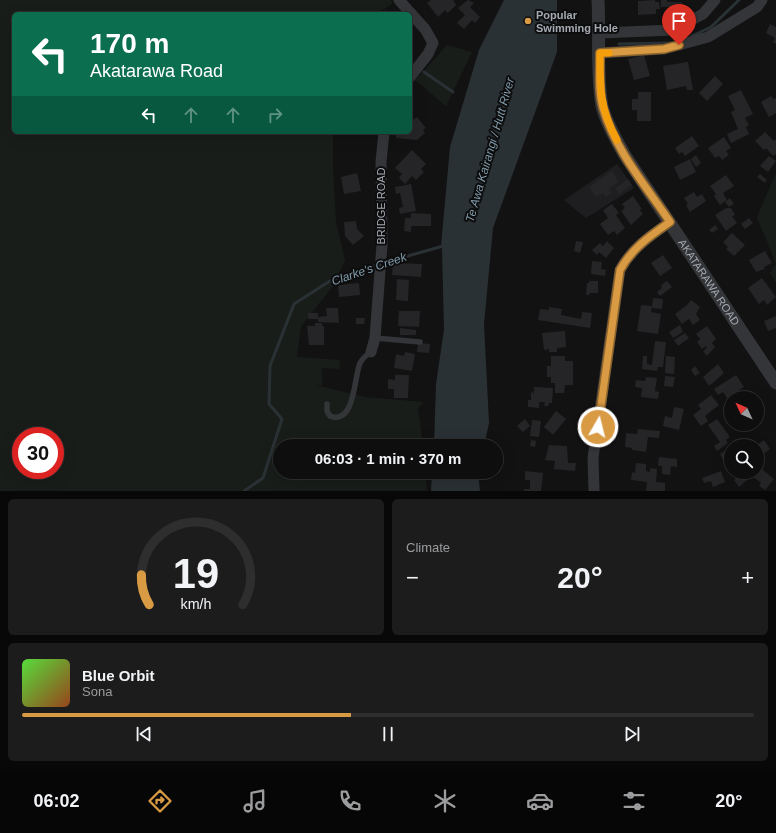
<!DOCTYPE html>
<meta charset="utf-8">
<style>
:root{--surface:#0e0e0e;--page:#1c1c1c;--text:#f1f3f6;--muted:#9b9c9e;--line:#2e2e2e;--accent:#d99a44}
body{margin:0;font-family:Helvetica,sans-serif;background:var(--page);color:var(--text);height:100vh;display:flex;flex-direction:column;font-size:15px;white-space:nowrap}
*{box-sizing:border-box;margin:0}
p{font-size:13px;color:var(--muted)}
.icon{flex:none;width:22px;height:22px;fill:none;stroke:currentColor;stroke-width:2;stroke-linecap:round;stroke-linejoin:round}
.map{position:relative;height:491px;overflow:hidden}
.panel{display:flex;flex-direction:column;gap:8px;padding:8px;background:#080808;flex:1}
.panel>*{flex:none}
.top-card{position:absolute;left:12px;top:12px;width:400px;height:122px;border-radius:6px;box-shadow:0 4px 16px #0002,0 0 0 1px var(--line);background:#0b6e4f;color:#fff;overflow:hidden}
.needle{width:26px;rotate:314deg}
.controls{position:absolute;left:724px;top:391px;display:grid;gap:8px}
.controls a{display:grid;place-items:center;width:40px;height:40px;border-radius:50%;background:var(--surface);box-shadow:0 4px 16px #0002,0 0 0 1px var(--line);font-size:20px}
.speed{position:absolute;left:12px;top:427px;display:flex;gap:8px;font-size:20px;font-weight:700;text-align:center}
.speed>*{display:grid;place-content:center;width:52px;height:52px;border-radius:50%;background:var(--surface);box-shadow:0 4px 16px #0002,0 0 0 1px var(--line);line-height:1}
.speed .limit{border:6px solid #d22;background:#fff;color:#111}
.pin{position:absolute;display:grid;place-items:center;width:34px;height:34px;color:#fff;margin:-41px -17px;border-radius:50% 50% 50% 0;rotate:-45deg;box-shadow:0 0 4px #0007}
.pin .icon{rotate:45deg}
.me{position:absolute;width:44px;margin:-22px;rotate:8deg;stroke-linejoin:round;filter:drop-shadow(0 0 3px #0008)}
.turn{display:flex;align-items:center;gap:14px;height:84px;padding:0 12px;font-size:18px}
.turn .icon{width:52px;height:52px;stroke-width:2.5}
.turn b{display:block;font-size:28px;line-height:34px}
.lanes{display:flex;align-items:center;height:38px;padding:0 12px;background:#0003;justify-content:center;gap:20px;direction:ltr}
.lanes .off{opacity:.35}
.big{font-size:30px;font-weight:700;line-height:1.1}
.panel .tile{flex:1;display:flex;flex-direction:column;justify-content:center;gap:6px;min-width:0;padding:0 14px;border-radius:6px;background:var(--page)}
.panel .dial{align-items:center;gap:0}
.dial svg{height:104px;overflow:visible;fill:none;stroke:var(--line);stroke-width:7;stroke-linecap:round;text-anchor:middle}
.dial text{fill:var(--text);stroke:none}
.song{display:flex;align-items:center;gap:12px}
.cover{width:48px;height:48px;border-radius:6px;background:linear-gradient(135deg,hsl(110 70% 55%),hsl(20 70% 35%))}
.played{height:4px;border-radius:2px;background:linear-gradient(90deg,var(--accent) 45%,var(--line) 45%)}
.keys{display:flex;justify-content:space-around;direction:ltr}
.heat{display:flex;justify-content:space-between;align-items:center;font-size:22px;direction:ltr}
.panel .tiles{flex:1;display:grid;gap:8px;grid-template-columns:1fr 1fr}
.tile:last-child{grid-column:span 2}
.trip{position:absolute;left:273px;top:439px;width:230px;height:40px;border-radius:20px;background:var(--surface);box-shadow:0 4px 16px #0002,0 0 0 1px var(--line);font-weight:700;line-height:40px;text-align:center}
.tab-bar{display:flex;height:64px;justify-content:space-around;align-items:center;background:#060606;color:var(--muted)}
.tab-bar .icon{width:28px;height:28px}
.tab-bar .selected{color:var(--accent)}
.tab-bar b{font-size:18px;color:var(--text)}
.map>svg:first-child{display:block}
</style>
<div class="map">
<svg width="776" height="491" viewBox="0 0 776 491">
<rect width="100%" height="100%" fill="#121213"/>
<path fill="#1e1e20" d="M617 164 634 188 586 218 564 200Z"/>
<g fill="#191d19" fill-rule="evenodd">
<path d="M0 0H391L392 4 379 12 378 14H14V132H333V167L336 222 345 260 334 285 301 326 297 357 340 360 339 369 322 368V385H315L365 397 424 402 418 408 423 446H280V472H425L427 491H0ZM21 436H55V470H21Z"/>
<path d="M447 45 472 52 446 106 415 80C426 70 436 57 447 45Z"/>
<path d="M776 173V282L770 273 776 264 757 217Z"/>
</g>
<g fill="#2a3135">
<path d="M504 0H557V52L493 228 484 324 489 423 484 446H434L436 384 444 330 442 247 451 243 441 246 450 147 479 50Z"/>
<path d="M432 472H478L480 491H431Z"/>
</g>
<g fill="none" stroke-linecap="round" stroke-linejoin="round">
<g stroke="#2a3135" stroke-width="3">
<path d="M692 36 711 27 739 0"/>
<path d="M619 44 669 43"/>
<path d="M424 72 453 92"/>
<path d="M383 263 454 243"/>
<path d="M244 491 263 478 282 419 269 404 270 366 294 304 333 279 377 265"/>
</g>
</g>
<g fill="#252527">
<path d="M431 0H453L456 5 448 13 445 10 438 17 427 3Z"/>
<path d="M468 0 474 3 470 7 480 17 475 23 472 20 464 29 457 23 465 15 458 8Z"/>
<path d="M655 0V2H659L660 9H656V14L638 15V1Z"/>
<path d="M661 0H667V2H682L683 7H661Z"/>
<path d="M385 10 387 14H379Z"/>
<path d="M770 24 776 27V44L773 42 775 38 766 33Z"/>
<path d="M644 55 650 76 634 80 628 59Z"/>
<path d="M688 62 693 90H687L686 86 667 90 663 66Z"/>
<path d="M715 76 723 84 707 101 699 93Z"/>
<path d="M741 90 753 114 745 118 749 125 746 127 749 134 731 143 727 134 738 129 731 112 735 110 728 96Z"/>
<path d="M638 92H651V121H637V110H632V99H638Z"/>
<path d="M771 96 773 99 776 98V113L769 117 761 102Z"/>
<path d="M417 117 426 128 423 130 425 133 417 140 396 138V132H410V122Z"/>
<path d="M765 132 774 141 776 139V154L773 156 766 148 764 150 755 141Z"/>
<path d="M692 136 699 146 685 156 682 152 679 154 675 148Z"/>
<path d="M724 137 731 148 726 151 729 155 722 160 719 156 715 158 708 148Z"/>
<path d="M412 150 426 164 421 169 424 172 416 180 412 176 405 184 399 178 402 174 395 168Z"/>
<path d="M696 155 701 163 696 167 691 159Z"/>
<path d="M769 156 776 161 768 172 760 166Z"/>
<path d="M690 159 696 172 680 180 674 167Z"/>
<path d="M612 171 619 182 609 188 612 193 606 197 603 193 596 197 589 187Z"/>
<path d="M357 173 361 191 344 194 341 177Z"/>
<path d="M760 174 767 180 765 183 757 177Z"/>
<path d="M726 175 734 186 723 193 727 200 720 205 714 196 716 194 710 186Z"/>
<path d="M628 179 632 185 619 194 615 188Z"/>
<path d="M411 184 416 211 400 214 399 208 403 207 400 193 396 194 395 187Z"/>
<path d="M694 192 697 197 702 194 706 201 690 212 686 205 688 204 684 198Z"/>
<path d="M633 196 642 209 640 210 643 214 631 225 621 211 625 208 622 204Z"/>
<path d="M730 198 734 204 729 207 725 202Z"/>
<path d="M612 204 619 213 616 215 625 228 617 235 614 231 608 235 600 224 608 218 603 210Z"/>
<path d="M726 208H731L735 215 732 216 737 223 726 231 715 215Z"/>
<path d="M411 213 431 214V226H411V232L404 231 405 218H411Z"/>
<path d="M749 218 753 223 745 229 741 224Z"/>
<path d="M356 221 357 229 364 236 353 245 345 236 344 222Z"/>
<path d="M715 225 718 229 712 233 709 230Z"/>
<path d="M732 233 745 245 734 256 726 249 728 247 723 242Z"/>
<path d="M576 241 583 242 580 253 574 251Z"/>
<path d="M607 241 614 248 606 258 599 252 597 255 592 250 600 243 603 246Z"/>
<path d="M765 251 772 263 764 267 765 269 756 272 749 260Z"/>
<path d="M663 255 672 268 660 276 651 263Z"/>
<path d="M592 261 602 262 601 269 606 270 605 276 591 274Z"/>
<path d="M393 263 422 264 421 277 392 275Z"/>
<path d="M762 278 776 297 767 305 764 300 759 304 748 288Z"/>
<path d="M397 279 409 280 408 301 396 300Z"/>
<path d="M589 281H598V293H590L589 295H586L587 283H589Z"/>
<path d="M667 281 672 287 660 296 657 292 662 288 661 285Z"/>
<path d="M359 283 360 295 339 297 338 285Z"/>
<path d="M653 298 663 299 662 309 652 308Z"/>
<path d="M691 300 700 307 696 314 700 320 693 325 689 319 682 324 675 314 687 305Z"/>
<path d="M641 305 652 306 651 312 661 314 658 334 637 331Z"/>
<path d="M549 307 562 309 561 315 581 319 582 312 592 313 590 328 538 320 540 309 549 310Z"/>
<path d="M326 308H338L339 323 318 322V317L327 316Z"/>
<path d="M399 311H420L419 327 398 326Z"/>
<rect x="308" y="313" width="10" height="6"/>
<path d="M776 316V328L768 331 764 321Z"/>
<path d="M356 318H365L364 324H356Z"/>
<path d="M315 323H322V326H324V345H309L307 326H315Z"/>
<path d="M680 325 683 332 673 338 669 332Z"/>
<path d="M707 326 716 339 712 343 715 347 707 356 703 351 707 348 706 346 702 349 697 342 700 339 696 334Z"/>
<path d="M400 328 416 330V335H400Z"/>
<path d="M565 331 566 347 557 348V352H549V349L544 350 542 333Z"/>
<path d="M685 333 689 338 678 346 674 340Z"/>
<path d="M655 341 666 342 663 367H658L657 371 642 369 643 356H647V364L652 365Z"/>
<path d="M418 343 430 344 429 353 417 352Z"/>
<path d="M405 352 415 354 412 371 394 368 396 354 404 356Z"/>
<path d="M551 356H565V361H573V385H565L564 393H555V383H551V377H547V366H551Z"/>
<path d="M666 356 675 357 674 374 665 373Z"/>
<path d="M718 364 724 373 709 386 703 377Z"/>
<path d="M695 366 700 373 695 376 691 370Z"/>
<path d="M395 375H409L408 398H394V389H388V379L395 380Z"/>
<path d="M736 375 744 387 727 398 723 392 718 395 714 389Z"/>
<path d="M665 376 675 377 673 387 664 386Z"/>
<path d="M646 377 657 378 655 391 659 392 658 399 641 397 642 388 635 387 636 380 645 381Z"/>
<path d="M534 387 553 388 552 403H549L548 406H544L545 402H539V408L528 407V400H531V392L534 393Z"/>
<path d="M711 395 719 405 705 416 708 421 701 426 693 415 701 409 698 405Z"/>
<path d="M674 407 684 409 679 430 663 426 665 416 672 418Z"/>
<path d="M556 411 566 419 553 435 544 427Z"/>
<path d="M525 419 530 426 523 432 517 426Z"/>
<path d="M717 419 730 437 726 440 728 443 717 451 714 446 720 442 708 425Z"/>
<path d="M532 420 541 421 539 437 530 436Z"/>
<path d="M638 429 660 431 659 438 648 437 646 452 632 450V448L625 447 626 433 637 434Z"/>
<path d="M531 440 536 441 535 447 530 446Z"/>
<path d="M764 440 770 449 757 459V445Z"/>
<path d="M549 445 567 446 568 463H576L575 471 554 469 555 461 545 460Z"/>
<path d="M728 449 731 453V464L727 467 720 454Z"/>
<path d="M659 457 677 459V467L671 466 670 475 662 474V466H658Z"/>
<path d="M636 463 646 464V471L650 472V468L657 469 656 482 665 483V491H646L647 482 631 480 632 472 635 473Z"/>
<path d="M758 466 774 479 765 490 759 486 761 483 751 475 753 472H757Z"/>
<path d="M525 471 543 473 541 491H524V489H530V480H525Z"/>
<path d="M721 471 725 482 713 487 711 481 704 483 702 478Z"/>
<path d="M741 474 747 480 739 487 734 480Z"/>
</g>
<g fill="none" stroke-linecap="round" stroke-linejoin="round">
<g stroke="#343538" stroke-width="5.5">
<path d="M375 338 420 342"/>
<path d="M327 404V411L330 416C355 426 354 377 360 363 363 358 366 355 371 352"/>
</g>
<g stroke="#343538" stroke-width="11">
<path d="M399 0 425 29 433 43 428 54 410 77"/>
<path d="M600 33 673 30 703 14 715 0"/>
<path d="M600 53 664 49 708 37 757 7 762 0"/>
<path d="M371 352 375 338 382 245 381 162 384 132"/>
<path d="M594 491 593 458 620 270C632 248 650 236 670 222"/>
</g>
<path stroke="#343538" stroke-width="13" id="s1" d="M598 0C600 34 596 73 602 106 606 123 616 139 624 154L776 383"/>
</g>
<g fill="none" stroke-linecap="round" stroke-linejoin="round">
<g stroke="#8d642c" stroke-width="10">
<path id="route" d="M598 427 620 270C632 248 650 236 670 222 646 186 615 150 603 108 598 91 600 71 600 53L664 49 679 45"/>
</g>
<use href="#route" stroke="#d99a44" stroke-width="7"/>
<path stroke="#f59e0b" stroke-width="7" d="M609 53H600C600 88 600 109 617 140"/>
</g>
<circle fill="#d99a44" stroke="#0d0d0e" stroke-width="1.5" cx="528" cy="21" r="4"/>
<g text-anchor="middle" stroke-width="4" stroke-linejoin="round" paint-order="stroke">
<g font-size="11" font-weight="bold" fill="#a5aab2" stroke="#0d0d0e" text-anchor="start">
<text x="536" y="19">Popular<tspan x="536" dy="13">Swimming Hole</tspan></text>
</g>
<g font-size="11" fill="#a5aab2" stroke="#0d0d0e">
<text transform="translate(381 206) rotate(-90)" y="4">BRIDGE ROAD</text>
<text dy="4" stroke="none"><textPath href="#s1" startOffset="313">AKATARAWA ROAD</textPath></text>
</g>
<g font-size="12" font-style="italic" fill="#809aa9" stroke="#0d0d0e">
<text transform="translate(490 150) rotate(-74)" y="4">Te Awa Kairangi / Hutt River</text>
<text transform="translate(369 269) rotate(-19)" y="4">Clarke's Creek</text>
</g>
</g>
</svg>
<div class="controls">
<a><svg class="needle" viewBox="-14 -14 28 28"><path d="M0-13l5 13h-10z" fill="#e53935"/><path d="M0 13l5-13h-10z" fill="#9b9c9e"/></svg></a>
<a><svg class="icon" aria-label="search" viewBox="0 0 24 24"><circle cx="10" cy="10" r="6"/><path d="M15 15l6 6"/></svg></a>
</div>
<div class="speed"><div class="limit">30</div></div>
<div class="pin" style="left:679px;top:45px;background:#d93025"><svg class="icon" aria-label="arrive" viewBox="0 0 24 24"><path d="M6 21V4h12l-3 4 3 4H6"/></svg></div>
<svg class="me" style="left:598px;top:427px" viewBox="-20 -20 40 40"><circle r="17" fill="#d99a44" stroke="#fff" stroke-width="3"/><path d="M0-11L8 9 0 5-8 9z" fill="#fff"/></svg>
<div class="trip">06:03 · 1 min · 370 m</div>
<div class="top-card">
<div class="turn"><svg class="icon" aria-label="left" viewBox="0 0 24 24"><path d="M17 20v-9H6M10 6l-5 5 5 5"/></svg><div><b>170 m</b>Akatarawa Road</div></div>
<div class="lanes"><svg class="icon" aria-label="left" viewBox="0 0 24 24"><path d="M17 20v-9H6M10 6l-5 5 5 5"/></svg><svg class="icon off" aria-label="ahead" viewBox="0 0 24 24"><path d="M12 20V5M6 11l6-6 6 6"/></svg><svg class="icon off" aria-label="ahead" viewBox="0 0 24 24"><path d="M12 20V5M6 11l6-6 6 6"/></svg><svg class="icon off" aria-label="right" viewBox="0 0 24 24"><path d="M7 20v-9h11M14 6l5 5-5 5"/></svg></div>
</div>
</div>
<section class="panel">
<div class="tiles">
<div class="tile dial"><svg viewBox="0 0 100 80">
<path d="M14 69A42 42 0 1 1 86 69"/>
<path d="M14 69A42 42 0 0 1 8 46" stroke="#d99a44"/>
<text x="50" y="56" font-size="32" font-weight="700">19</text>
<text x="50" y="72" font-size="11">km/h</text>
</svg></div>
<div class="tile"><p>Climate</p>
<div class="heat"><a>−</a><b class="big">20°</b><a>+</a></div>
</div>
<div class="tile">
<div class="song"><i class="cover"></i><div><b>Blue Orbit</b><p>Sona</p></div></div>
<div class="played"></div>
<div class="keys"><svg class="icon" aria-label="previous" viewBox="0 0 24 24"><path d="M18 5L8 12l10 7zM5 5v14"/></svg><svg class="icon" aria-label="pause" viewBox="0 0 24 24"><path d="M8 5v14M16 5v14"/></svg><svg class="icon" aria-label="next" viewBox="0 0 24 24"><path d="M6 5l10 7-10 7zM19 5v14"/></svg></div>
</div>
</div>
</section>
<nav class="tab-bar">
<b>06:02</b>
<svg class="icon selected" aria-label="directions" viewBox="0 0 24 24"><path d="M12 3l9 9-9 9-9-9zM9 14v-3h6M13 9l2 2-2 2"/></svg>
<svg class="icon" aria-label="music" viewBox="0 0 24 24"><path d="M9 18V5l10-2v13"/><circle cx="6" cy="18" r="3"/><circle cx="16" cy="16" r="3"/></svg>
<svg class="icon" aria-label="phone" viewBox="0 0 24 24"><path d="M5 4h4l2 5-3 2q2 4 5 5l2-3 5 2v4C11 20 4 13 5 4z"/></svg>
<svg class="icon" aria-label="climate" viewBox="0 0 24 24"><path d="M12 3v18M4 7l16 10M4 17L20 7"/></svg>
<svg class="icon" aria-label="car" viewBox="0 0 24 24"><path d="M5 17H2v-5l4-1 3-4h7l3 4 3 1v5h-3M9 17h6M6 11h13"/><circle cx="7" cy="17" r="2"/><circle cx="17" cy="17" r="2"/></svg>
<svg class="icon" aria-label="filters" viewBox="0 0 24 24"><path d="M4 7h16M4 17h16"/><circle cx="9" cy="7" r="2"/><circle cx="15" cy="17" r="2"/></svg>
<b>20°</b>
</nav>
